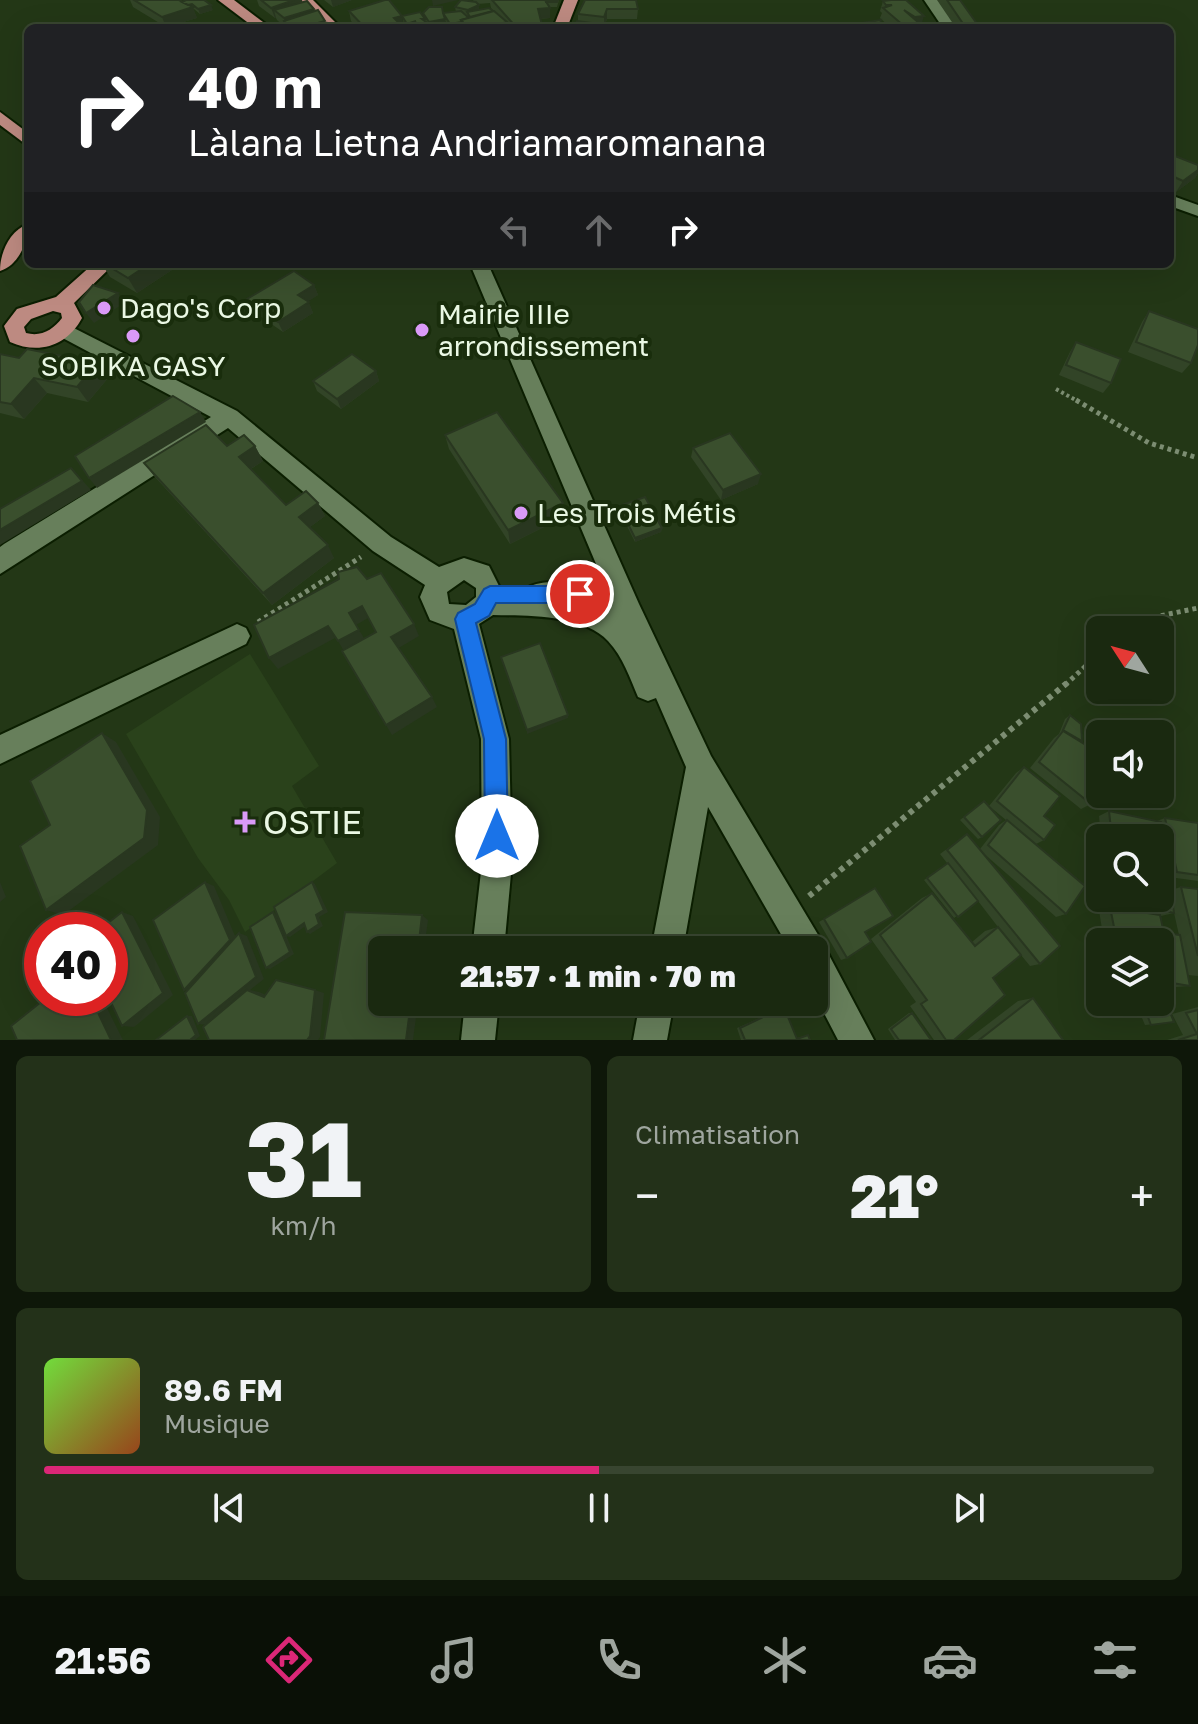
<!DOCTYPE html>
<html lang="fr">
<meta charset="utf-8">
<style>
:root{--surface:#1a2910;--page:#233119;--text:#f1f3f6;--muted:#9fa69f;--line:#384530;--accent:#db2777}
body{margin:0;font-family:"Golos Text",sans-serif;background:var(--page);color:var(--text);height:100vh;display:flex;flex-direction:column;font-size:30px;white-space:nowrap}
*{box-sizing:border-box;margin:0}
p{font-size:26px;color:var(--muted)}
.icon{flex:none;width:44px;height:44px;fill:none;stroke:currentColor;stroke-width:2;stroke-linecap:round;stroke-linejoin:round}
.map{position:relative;height:1040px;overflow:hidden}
.sheet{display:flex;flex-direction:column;gap:16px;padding:16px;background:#0e1709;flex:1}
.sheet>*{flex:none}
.hud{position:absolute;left:24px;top:24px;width:1150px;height:244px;border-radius:12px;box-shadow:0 8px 32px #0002,0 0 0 2px var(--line);background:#202124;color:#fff;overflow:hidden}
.needle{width:52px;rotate:306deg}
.fabs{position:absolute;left:1086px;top:616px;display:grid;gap:16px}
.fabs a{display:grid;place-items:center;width:88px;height:88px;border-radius:12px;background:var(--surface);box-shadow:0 8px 32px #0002,0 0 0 2px var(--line);font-size:40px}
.speed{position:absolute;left:24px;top:912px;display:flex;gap:16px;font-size:40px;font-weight:700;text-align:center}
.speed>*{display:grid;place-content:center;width:104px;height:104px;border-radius:50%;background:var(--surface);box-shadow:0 8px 32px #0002,0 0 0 2px var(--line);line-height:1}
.speed .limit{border:12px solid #d22;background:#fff;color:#111}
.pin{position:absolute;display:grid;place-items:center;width:68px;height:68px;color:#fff;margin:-34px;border:4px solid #fff;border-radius:50%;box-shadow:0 2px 8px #0007}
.me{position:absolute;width:88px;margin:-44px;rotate:0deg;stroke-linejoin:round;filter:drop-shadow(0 0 6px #0008)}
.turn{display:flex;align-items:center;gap:28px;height:168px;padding:0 32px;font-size:36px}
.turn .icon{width:104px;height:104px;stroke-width:2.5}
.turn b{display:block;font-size:56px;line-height:68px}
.lanes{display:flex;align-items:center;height:76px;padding:0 32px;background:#0003;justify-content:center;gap:40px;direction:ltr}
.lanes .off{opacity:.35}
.big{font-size:60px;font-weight:800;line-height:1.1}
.sheet .tile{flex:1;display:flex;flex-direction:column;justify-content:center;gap:12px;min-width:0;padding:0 28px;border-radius:12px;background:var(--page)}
.sheet .dial{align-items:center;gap:0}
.dial b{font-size:104px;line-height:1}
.song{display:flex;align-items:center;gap:24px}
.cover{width:96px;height:96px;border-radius:12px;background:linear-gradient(135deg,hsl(100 70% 55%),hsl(20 70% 35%))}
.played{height:8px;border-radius:4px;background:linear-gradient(90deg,var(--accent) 50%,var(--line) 50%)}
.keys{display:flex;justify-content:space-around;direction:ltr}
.heat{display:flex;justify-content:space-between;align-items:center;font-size:44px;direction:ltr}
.sheet .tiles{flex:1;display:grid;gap:16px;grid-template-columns:1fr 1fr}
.tile:last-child{grid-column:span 2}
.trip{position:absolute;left:368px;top:936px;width:460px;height:80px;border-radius:12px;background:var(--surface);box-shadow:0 8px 32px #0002,0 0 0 2px var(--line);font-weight:800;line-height:80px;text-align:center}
.tab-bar{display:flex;height:128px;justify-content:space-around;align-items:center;background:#0a1006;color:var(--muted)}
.tab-bar .icon{width:56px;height:56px}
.tab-bar .active{color:var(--accent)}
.tab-bar b{font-size:36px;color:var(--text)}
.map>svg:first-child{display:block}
</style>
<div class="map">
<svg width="1198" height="1040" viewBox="0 0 1198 1040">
<rect width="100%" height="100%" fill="#233716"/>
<path fill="#2a421b" d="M250 654 319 766 292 786 337 863 245 932 229 900 198 858 126 734Z"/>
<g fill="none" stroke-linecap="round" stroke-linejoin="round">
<g stroke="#0b1e00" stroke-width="4">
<g id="minor">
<path d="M924 0H938L957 28H943Z"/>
<path d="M1170 195 1198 205V216L1170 206Z"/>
<path d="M470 264H488L639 604 711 756 820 938 874 1040H838L814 994V950H790L708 807 683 950H651L686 767 656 698 648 701 638 697C630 678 623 657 608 641 583 614 527 616 493 615L479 624 509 739 512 863 504 950H472L482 863 481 739 454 629 430 620 420 597 425 585 373 551 228 428 0 574V547L4 544 211 417 57 335 54 330 64 323 237 411 391 537 439 567 464 558 489 566 502 592 526 594 530 586C554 577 583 584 607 590ZM464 580 476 588V597L466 605 449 604 447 592Z"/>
<path d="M237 624 246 628 250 636 246 644 0 764V735Z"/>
<path d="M465 1002H499L495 1040H461Z"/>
<path d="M640 1002H674L667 1040H633Z"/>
</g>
</g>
<g stroke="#0b1e00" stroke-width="4">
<g id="major">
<path d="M218 0H234L271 28H255Z"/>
<path d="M298 0H313L341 28H326Z"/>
<path d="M564 0H578L567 28H553Z"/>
<path d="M0 112 28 133V146L0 125Z"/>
<path d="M28 224C28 242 19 265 0 271 0 253 9 231 28 224Z"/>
<path d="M93 264H114L74 303 82 318C67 346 39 355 10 342L4 326 17 309 56 297ZM53 311 61 313 62 318C53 330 41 337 26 333L24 327 31 319Z"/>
</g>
</g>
<path stroke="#7c8d72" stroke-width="4" stroke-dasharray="3 3" stroke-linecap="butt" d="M1056 389 1079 402"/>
<g stroke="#7c8d72" stroke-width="5" stroke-dasharray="4 4" stroke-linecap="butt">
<path d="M1076 400 1149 443 1198 458"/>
<path d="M258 622 361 557"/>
<path d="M1125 630 1135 621 1198 608"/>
<path d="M1065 685 1100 653"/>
</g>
<path stroke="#7c8d72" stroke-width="6" stroke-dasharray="5 5" stroke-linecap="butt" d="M809 896 1067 683"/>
<use href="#minor" fill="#677f5b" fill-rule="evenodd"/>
<use href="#major" fill="#bd8a81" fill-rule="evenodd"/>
</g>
<g fill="#324427" fill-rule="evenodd">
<path d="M130 0H179L213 10 200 14 194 9H193L197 18 166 27 133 7Z"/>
<path d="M257 0H302V2L315 11 331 28H286L277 20 276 18H275L259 6Z"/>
<path d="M324 0H352L333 7Z"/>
<path d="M473 0H559L557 7H549L550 18 541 19 542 28H450L445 20 446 24 432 26 434 28H406L403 21 402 16 424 17 423 13H443L456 12 455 7 474 2ZM490 3 491 8 495 12 479 10 478 4Z"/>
<path d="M585 0 638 9 637 19H607L604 27H599V28L578 21V14Z"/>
<path d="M906 0 921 26 918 27 917 28H891L880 18 882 13 880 11 883 1Z"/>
<path d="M937 0H960L980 28H956Z"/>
<path d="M349 11 404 27 405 28H358L351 21Z"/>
<path d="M1170 154 1198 165V173L1195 178 1176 192 1170 189Z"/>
<path d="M102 264H181L137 293 110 277Z"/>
<path d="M314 285 318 295 308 301 313 313 283 332 251 310 247 299Z"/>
<path d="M1149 311 1191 363 1182 373 1128 352 1142 322Z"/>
<path d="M1076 342 1111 383 1103 393 1059 375 1070 352Z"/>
<path d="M0 354 19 358 108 378 88 402 47 393 24 419 0 413Z"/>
<path d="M376 371 379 381 341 409 317 391 313 381Z"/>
<path d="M445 435 563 503 564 517 510 544 449 449Z"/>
<path d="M227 446H255L263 461 251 469 286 505 318 503 325 516 310 527 334 558 272 605 154 476 144 463Z"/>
<path d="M693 448 758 484 721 500 691 457Z"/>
<path d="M619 506 662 528 661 532 635 542 619 510Z"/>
<path d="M1070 715 1082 741 1091 804 1081 809 1030 768 1054 738 1059 734 1065 719Z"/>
<path d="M1024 767 1044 816V840L1036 844 1066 914 1056 917 982 852 1040 964 1030 966 1021 955 993 978 954 1040H934L910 1006 916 1002 871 939 922 898 932 893 972 942 985 931 998 927 978 901 954 918 924 880 947 863 940 854 967 834 980 849 999 825 1006 820 989 806 1016 773Z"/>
<path d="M984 801 982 837 978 839 960 820Z"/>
<path d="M1109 811 1157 821 1165 818 1198 823V881L1169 877 1171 890 1181 887 1198 889V976L1188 975 1190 986 1176 987 1160 985V942H1104L1099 910 1110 907 1146 913 1097 901 1092 850 1100 847V898H1160V838H1101L1099 816ZM1174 913 1179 935 1164 933 1161 916Z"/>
<path d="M875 888 865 932 847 958 841 960 819 922Z"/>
<path d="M1033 998 1063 1040H967L1018 1001Z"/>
<path d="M1152 1002 1174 1022 1145 1025 1136 1004Z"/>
<path d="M1198 1007V1040H1167L1183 1035 1172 1014Z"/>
<path d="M780 1009 797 1038 808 1035 810 1040H741L737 1028Z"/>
<path d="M909 1013H912L931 1040H895L888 1029Z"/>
</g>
<g fill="#293720">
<path d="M294 0H302L304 8 274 10 276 18H275L271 8Z"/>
<path d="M331 0H352L333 7Z"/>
<path d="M432 0H458L433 6Z"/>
<path d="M192 4 197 18 166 27 162 17Z"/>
<path d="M211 5 213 10 200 14 198 9Z"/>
<path d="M479 5V11L469 15 468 10Z"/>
<path d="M550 8V18L539 19 538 9Z"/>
<path d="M314 9 317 19 285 23 284 18Z"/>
<path d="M607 9V19L604 27V17Z"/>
<path d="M402 16 404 27 400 28H383L394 18Z"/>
<path d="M924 16 921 26 918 27 917 28H903L904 26 913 24 915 17Z"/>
<path d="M445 19 446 24 430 27 429 22Z"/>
<path d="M462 22V27L451 28 450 24Z"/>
<path d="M1198 170V173L1195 178 1176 192 1183 181Z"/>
<path d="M149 264H181L137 293 128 278Z"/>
<path d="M314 285 318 295 303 305 298 295Z"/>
<path d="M118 293 124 303 94 323 86 313Z"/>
<path d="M309 302 313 313 283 332 278 322Z"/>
<path d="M97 363 108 378 88 402 77 387Z"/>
<path d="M376 371 379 381 341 409 337 399Z"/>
<path d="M34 378 47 393 24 419 11 404Z"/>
<path d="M200 412 206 422 97 488 89 478Z"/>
<path d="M255 446 263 461 247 471 239 457Z"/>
<path d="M71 468 91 490 0 545V530Z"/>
<path d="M761 474 758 484 721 500 723 490Z"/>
<path d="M318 503 325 516 306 530 299 517Z"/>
<path d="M563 503 564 517 510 544 508 530Z"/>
<path d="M662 528 661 532 635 542V538Z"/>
<path d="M328 545 334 558 272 605 263 593Z"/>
<path d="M362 606 368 618 356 625 349 613Z"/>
<path d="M414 624 419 636 397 649 391 637Z"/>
<path d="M328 626 335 638 278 669 269 658Z"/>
<path d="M359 630 366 641 345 653 338 641Z"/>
<path d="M432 697 437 707 392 735 386 725Z"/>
<path d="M568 715V718L527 734V730Z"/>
<path d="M102 733 116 742 160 817 158 845 63 915 46 910Z"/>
<path d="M0 882 6 897 0 902Z"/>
<path d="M205 882 214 886 238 943 193 992 184 990Z"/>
<path d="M312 882 315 884 328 912 319 917 323 926 310 934 307 932 316 915Z"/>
<path d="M122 912 133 916 173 995 134 1027 122 1026Z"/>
<path d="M273 912 277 914 294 954 270 969 266 968Z"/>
<path d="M422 915 428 920 424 950H418Z"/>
<path d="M304 923 307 925 290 937 286 936Z"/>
<path d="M239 933 247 936 264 979 250 990 259 992 276 999 207 1025 198 1024Z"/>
<path d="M315 990 324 993 320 1037 318 1040H307Z"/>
<path d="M91 998H102L123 1040H111Z"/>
<path d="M411 1002H418L413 1040H406Z"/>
<path d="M187 1016H192L200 1036 195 1040H190Z"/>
</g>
<g fill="#3a4f2d" stroke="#293720" stroke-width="2">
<path d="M134 0H179L193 7 162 17Z"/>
<path d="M186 0H204L211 5 198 9 192 4 188 5 182 2Z"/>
<path d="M261 0H294L271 8Z"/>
<path d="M385 0H389L402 16 394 18 399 23 383 28H365L349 11Z"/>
<path d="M461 0 476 2 479 5 468 10 455 7Z"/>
<path d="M492 0H545L550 8 538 9 542 25 517 28Z"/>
<path d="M546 0H558L557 2H546Z"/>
<path d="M585 0H636L638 9H607L604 17 578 14Z"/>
<path d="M891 0H906L924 16 915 17 904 10 919 23 904 26 883 8 892 5H886L883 1Z"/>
<path d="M947 0H960L980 28H966Z"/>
<path d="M307 1 314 9 284 18 274 10Z"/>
<path d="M429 7H442L443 13 461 11 469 18 461 20 462 22 450 24 443 13 445 19 429 22 423 13Z"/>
<path d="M489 8 493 11 470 17 467 12Z"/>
<path d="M318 10 325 21 300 28H289L284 21Z"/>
<path d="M494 11 507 22 485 28H468L461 20Z"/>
<path d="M420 12 425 19H422L434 28H409L406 26 416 21 407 24 402 16Z"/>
<path d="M881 20 879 28H830Z"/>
<path d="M577 21 599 24 597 28H574Z"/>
<path d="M327 23 331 28H307Z"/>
<path d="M507 24 511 28H493Z"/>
<path d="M401 25 405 28H391Z"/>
<path d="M1170 154 1198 165V170L1183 181 1170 175Z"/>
<path d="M105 264H149L128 278Z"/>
<path d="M294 271 314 285 298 295 309 302 278 322 247 299Z"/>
<path d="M93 285 118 293 86 313 79 302Z"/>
<path d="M1149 311 1198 329V345L1191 363 1136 342Z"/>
<path d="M1076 342 1121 359 1111 383 1066 365Z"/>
<path d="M27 349 97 363 77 387 34 378 11 404 0 402V354L19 358Z"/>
<path d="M352 354 376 371 337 399 313 381Z"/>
<path d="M173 396 200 412 89 478 75 456Z"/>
<path d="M497 412 563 503 508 530 445 435Z"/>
<path d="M206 425 227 446 244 435 255 446 239 457 286 505 306 491 318 503 299 517 328 545 263 593 144 463Z"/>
<path d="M730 433 761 474 723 490 693 448Z"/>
<path d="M71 468 82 481 0 530V509Z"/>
<path d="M645 497 662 528 635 538 619 506Z"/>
<path d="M357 567 367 579 381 573 414 624 391 637 432 697 386 725 342 651 376 632 362 606 349 613 359 630 338 641 328 626 269 658 254 625 339 579 338 572Z"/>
<path d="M540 643 568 715 527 730 501 657Z"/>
<path d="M1070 715 1081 724 1082 741 1063 730Z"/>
<path d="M1063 731 1089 747 1091 804 1039 762Z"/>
<path d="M102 733 147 810 144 838 46 910 20 846 50 825 30 781Z"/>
<path d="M1024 767 1060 796 1044 816 1055 825 1044 840 997 801Z"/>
<path d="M984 801 1001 820 982 837 964 817Z"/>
<path d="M1109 811 1161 822 1174 913 1110 898H1160V838H1112Z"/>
<path d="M1165 818 1198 823V875L1177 872Z"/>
<path d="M1007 820 1085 886 1066 914 988 845Z"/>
<path d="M967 834 1060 946 1040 964 947 850Z"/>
<path d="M948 863 978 901 958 917 927 878Z"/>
<path d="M205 882 230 940 184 990 153 920Z"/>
<path d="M312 882 324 910 316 915 319 924 307 932 304 923 286 936 274 907Z"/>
<path d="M1181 887 1198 889V956Z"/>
<path d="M875 888 893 916 865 932 871 942 847 958 824 919Z"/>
<path d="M932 893 975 946 998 927 1021 955 993 978 1005 995 954 1040H946L921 1004 927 1000 880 935Z"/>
<path d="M1110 907 1160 915 1164 933 1180 935 1190 986 1160 981V942H1117Z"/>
<path d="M122 912 163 993 122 1026 109 998 110 930H99Z"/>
<path d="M273 912 290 952 266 968 250 927Z"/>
<path d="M345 912 422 915 418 950H382V1002H411L406 1040H324Z"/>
<path d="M239 933 256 977 198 1024 185 993Z"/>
<path d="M276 980 315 990 310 1036 307 1040H209L203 1027 247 990 264 997Z"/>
<path d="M46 998H91L111 1040H17L11 1026Z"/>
<path d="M1033 998 1063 1040H979Z"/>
<path d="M1165 1000 1174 1022 1151 1025 1143 1004 1160 1002Z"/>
<path d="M784 1007 797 1039 808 1035 810 1040H745L740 1028Z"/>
<path d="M1198 1010V1040H1178L1197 1034 1186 1013Z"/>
<path d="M912 1013 931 1040H899L891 1029Z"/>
<path d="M187 1016 196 1035 190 1040H156Z"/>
</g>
<path fill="#1a73e8" stroke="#114b97" stroke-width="2" d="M490 586H580L586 588 589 594 586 600 580 603H496L489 616 476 623 506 739 508 836 505 844 497 847 488 844 485 836 484 739 455 619 458 613 475 604 484 589Z"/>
<g fill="#da9af7" stroke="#192d0c" stroke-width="3">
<circle cx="104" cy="308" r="8"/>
<circle cx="422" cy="330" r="8"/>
<circle cx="133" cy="336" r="8"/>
<circle cx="521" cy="513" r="8"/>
<path d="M241 810h8v8h8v8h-8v8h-8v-8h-8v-8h8z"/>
</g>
<g text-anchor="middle" stroke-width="8" stroke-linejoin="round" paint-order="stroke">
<g font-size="28" fill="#eaf8e4" stroke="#192d0c" text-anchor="start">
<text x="120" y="318">Dago's Corp</text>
<text x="438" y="324">Mairie IIIe<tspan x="438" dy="32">arrondissement</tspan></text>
<text x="133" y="376" text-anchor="middle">SOBIKA GASY</text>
<text x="537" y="523">Les Trois Métis</text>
</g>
<g font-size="34" fill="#eaf8e4" stroke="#192d0c" text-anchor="start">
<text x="263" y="834">OSTIE</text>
</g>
</g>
</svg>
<div class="fabs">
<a><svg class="needle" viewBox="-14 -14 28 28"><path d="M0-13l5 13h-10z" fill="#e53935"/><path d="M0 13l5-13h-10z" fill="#9fa69f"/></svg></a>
<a><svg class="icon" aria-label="sound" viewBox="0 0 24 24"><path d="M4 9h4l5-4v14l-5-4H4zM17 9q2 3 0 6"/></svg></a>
<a><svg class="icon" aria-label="search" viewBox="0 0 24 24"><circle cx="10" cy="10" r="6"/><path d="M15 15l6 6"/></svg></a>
<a><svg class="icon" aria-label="layers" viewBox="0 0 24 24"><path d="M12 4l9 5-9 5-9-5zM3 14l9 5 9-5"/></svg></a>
</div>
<div class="speed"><div class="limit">40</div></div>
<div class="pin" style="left:580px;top:594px;background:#d93025"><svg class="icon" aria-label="arrive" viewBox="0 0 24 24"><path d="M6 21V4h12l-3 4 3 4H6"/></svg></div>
<svg class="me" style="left:497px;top:836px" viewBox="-20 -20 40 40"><circle r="19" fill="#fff"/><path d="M0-13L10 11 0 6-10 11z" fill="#1a73e8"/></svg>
<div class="trip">21:57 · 1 min · 70 m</div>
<div class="hud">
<div class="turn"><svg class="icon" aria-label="right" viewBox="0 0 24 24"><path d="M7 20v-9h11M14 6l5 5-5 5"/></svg><div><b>40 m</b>Làlana Lietna Andriamaromanana</div></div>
<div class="lanes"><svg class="icon off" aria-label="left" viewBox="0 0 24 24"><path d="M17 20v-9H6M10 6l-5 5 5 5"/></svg><svg class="icon off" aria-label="ahead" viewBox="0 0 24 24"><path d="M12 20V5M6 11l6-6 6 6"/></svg><svg class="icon" aria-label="right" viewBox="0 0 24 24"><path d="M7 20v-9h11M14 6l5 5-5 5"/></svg></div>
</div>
</div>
<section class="sheet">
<div class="tiles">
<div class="tile dial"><b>31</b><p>km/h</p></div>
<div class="tile"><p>Climatisation</p>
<div class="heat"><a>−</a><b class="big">21°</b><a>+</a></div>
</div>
<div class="tile">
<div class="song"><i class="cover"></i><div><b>89.6 FM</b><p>Musique</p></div></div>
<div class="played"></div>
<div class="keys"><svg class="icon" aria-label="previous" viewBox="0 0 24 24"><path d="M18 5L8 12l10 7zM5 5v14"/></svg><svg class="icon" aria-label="pause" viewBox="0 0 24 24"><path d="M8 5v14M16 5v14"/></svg><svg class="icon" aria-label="next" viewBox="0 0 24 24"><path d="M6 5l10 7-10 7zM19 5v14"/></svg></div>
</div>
</div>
</section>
<nav class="tab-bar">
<b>21:56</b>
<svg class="icon active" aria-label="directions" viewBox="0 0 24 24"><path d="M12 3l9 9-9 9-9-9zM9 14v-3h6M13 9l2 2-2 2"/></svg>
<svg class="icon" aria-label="music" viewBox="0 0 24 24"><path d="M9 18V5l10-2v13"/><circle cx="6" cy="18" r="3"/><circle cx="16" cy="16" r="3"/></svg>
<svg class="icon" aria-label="phone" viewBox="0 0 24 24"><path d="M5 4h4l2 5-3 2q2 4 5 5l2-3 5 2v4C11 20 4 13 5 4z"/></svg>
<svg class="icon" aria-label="climate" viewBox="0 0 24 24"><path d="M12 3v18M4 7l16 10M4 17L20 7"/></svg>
<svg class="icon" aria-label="car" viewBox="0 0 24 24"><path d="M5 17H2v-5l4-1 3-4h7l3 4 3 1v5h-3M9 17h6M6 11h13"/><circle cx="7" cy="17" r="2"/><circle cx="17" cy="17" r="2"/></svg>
<svg class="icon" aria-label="filters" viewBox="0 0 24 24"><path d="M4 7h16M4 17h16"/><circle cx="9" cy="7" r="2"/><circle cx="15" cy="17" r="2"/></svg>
</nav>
